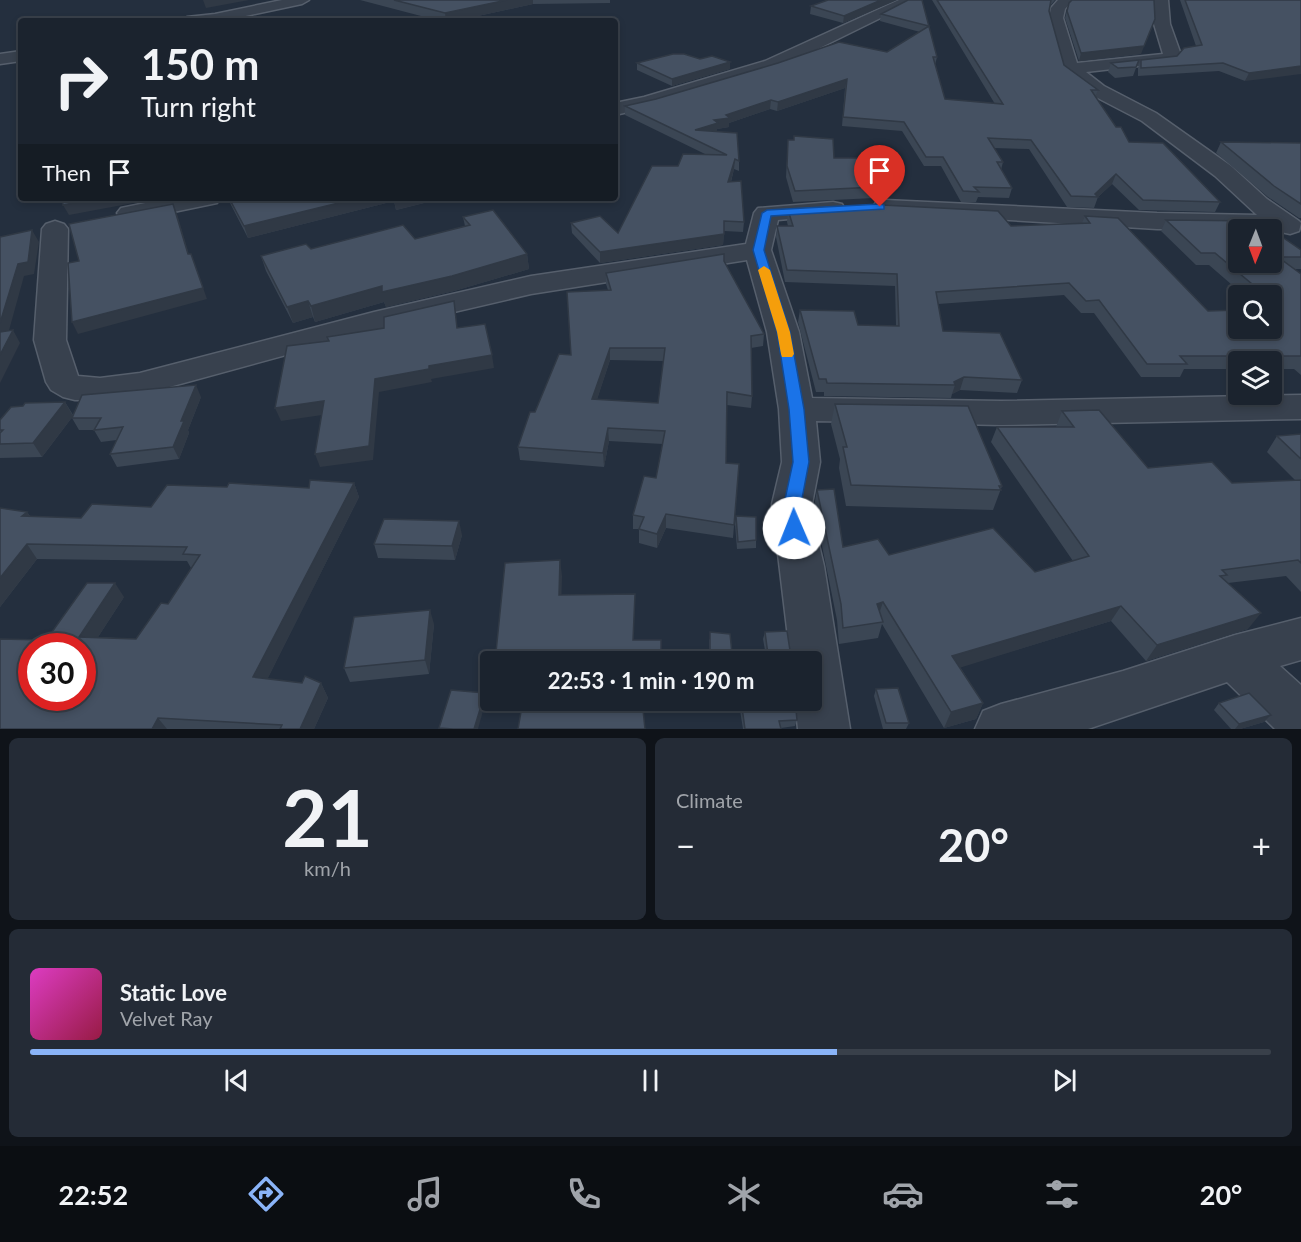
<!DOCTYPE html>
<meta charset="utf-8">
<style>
:root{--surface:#1b232e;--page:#242b36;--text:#f1f3f6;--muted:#a0a4aa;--line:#39404a;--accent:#8ab4f8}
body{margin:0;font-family:Lato,sans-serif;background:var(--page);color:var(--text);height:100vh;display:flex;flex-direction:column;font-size:22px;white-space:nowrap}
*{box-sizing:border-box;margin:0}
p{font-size:20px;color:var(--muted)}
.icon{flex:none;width:33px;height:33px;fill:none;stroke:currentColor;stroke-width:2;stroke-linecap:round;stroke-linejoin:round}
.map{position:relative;height:729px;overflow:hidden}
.details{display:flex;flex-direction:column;gap:9px;padding:9px;background:#0f1319;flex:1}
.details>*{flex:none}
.top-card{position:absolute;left:18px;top:18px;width:600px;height:183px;border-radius:6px;box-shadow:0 3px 9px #0003,0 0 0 2px var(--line);background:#1b232e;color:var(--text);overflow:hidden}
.needle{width:39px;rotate:181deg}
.buttons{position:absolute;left:1228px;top:219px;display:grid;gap:12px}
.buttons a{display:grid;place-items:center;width:54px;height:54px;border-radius:6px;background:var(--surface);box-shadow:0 3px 9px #0003,0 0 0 2px var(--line);font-size:30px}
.speed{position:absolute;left:18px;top:633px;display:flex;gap:12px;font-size:30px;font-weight:700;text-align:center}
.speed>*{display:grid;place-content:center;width:78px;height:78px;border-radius:50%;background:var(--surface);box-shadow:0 3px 9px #0003,0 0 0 2px var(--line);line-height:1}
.speed .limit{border:9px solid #d22;background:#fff;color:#111}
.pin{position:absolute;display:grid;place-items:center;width:51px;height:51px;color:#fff;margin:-62px -26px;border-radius:50% 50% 50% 0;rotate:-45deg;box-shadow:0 0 6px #0007}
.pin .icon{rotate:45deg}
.me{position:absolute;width:66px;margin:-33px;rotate:359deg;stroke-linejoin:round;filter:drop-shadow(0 0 4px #0008)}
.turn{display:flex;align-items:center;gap:21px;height:126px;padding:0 24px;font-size:27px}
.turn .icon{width:78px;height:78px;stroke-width:2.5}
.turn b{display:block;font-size:42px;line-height:51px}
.then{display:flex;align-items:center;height:57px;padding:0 24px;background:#0003;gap:12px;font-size:22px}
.big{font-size:45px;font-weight:700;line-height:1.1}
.details .card{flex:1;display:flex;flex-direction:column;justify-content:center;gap:9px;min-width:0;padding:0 21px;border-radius:9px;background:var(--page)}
.details .dial{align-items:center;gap:0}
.dial b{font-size:78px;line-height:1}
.song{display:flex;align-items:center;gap:18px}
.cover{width:72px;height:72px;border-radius:9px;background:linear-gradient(135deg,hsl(310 70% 55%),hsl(340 70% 35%))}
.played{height:6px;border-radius:3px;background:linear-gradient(90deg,var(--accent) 65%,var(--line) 65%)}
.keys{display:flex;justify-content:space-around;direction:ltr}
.heat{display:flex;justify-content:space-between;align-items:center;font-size:33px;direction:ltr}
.details .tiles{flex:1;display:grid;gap:9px;grid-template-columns:1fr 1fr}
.card:last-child{grid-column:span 2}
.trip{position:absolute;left:480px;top:651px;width:342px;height:60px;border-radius:6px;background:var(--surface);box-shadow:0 3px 9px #0003,0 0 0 2px var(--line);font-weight:700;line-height:60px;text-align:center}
.tabs{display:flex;height:96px;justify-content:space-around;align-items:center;background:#0b0e12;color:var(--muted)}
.tabs .icon{width:42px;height:42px}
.tabs .on{color:var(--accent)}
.tabs b{font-size:27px;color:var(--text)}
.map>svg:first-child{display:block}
</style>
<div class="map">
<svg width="1301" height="729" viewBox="0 0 1301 729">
<rect width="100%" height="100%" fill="#242f3e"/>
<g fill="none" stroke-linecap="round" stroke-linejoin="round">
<g stroke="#565f6c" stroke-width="3">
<g id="minor">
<path d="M282 0H309L302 4 222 21H180L187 17 215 14Z"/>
<path d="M899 0H917L777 69 655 106 615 115V103L644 97 765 61Z"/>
<path d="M1058 0H1073L1065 9 1063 18 1077 63 1163 54 1154 24V0H1168L1170 24 1180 52 1174 62 1086 72 1104 86 1156 113 1231 166 1267 199 1299 221 1301 223 1299 231 1290 234 1272 230 1157 229 876 212 873 207 876 202 885 200 1157 213 1257 215 1215 176 1142 121 1090 94 1064 73 1049 18 1051 8Z"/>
<path d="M21 51V61L0 64V54Z"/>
<path d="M170 198H220L217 203 130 221 121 218 117 213 121 208Z"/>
<path d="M833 202 842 204 845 209 842 214 778 220 771 250 799 332 812 398 1001 401 1301 395V419L1001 425 816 421 820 462 812 504 815 528 824 566 850 729H798L795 700H812V662H791L772 504 782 462 779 409 767 332 747 260 531 294 381 329 140 395 100 400H75L63 397 51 390 46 382 34 340 42 229 46 224 55 221 64 224 68 229 66 340 78 376 100 378 140 373 374 312 531 276 746 244 754 213 758 208Z"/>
<path d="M1301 618V660L1280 666 1301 685V729H1275L1227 682 1088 729H975L983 711 1001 704 1123 671 1235 635Z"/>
</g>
</g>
<use href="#minor" fill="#38414e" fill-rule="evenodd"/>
</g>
<g fill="#3b4654" fill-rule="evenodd">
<path d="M360 0H610V3L533 4 455 21H440Z"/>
<path d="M828 0H897L843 23 810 14 811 6Z"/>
<path d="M922 0 937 57 935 65 945 99 995 104 932 0H1055L1050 6 1049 11 1064 65 1098 90 1095 97 1116 127 1129 142 1220 202 1215 212 1139 210 1112 184 1098 197 1094 208 1067 207 1029 149 994 148 1003 162 1001 170 1012 188 1009 198 978 197 976 202H961L941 166H924L902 131 842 126 845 88 777 111 770 109 729 123V127L717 129V132L739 161V171L734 169 731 182 744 222 743 232 724 231 723 245 600 263 572 233 571 223 618 233 678 166 705 154 625 115V106L887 52 920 32 880 21 881 14Z"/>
<path d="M1180 0H1301L1245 81 1219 71 1138 76V68L1141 60 1177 56 1196 46Z"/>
<path d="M1069 3 1141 54 1079 61 1065 18Z"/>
<path d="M700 59 730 69 672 86 637 70V63Z"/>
<path d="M1139 60 1133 76 1115 78 1108 72 1111 63Z"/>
<path d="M788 140 834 158 876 187 874 198 793 202 786 177Z"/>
<path d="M1221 142 1301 143V218H1299L1268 197 1216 153Z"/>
<path d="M228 198H444L396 210 394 201 248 238 231 205Z"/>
<path d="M788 210 1011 226 1082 223 1085 216 1208 311 1272 328V296H1239V307L1233 301 1239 291 1209 265H1196L1161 231 1166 220 1272 230 1301 250V269H1294L1301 274V375L1294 369H1272V362H1239V369H1184L1180 377H1141L1094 313H1081L1064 295 938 304 943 331 1022 380 1017 393 960 390 952 394 951 398 824 396V392H816L798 322 800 310 858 325 896 326 895 286 785 282 776 237 777 226H788L787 222Z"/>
<path d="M463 217 527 254 529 269 454 291 386 307 384 302 315 322 313 317 293 323 266 271 261 256 311 249 415 239 465 226Z"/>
<path d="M724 261 764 334 763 346 751 348 752 396 751 408 727 405 726 463 739 464 733 538 666 528 657 548 639 543V529H633V515L656 478 663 444 609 441 604 467 520 460 518 447 535 412 571 355 608 290 606 284V273ZM610 360 664 361 658 403 597 399Z"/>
<path d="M201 397 188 430 189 433 179 459 117 467 110 454 117 440 101 442 94 430H79L72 418 73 416 42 457 0 458V420L23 406 65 402 73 415Z"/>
<path d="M835 404 1002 486 993 510 846 506 839 468 840 459 831 424Z"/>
<path d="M1062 411 1148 468 1232 483 1296 481 1267 452 1277 436 1301 434V592L1286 576 1228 583 1248 629 1146 661 1111 621 960 667 983 703 976 719 944 728 882 624 878 638 839 644 837 620 814 506 817 490 843 547 889 555 1035 572 1073 561 991 442 997 427H1056Z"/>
<path d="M354 483 359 497 267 679 302 683H321L328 698 314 729H0L44 640 124 597 98 637 136 639 168 604 191 568 187 561 37 559 0 607V508L27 512 30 516 81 518 151 507 227 487 309 488Z"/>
<path d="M736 516 756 540V548L737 549 735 524Z"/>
<path d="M462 535 455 560 378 558 374 544Z"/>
<path d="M434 624 429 674 350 682 344 668Z"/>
<path d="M765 632 791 657 811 662H767L763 639Z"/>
<path d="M709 639 732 653 731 660 709 659Z"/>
<path d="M876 689 909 723 906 729H883L874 696Z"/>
<path d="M740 700H795L797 720 795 726 781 728V729H743L739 704Z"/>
<path d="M1219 703 1271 715 1264 722 1240 729H1231L1214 710Z"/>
</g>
<g fill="#303945">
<path d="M203 0H249L206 8Z"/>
<path d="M507 0H533V4L455 21H446L445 13Z"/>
<path d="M881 0H897L843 23 844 16Z"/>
<path d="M1155 19 1141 54 1079 61 1081 53Z"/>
<path d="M730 62V69L672 86V79Z"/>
<path d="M1301 66V74L1245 81 1249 73Z"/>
<path d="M847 79 845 88 777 111 778 102Z"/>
<path d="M771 100 770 109 729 123V127L717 129V132L695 130 726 115Z"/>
<path d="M735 159 734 169 728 192V182Z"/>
<path d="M1116 174 1112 184 1098 197 1095 194Z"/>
<path d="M98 198H160L69 215 63 205Z"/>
<path d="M359 198H393L394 201 248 238 244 226Z"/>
<path d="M398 198H444L396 210 394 199Z"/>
<path d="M173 204 177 214 192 265 188 254Z"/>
<path d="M32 230 39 242 34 274 24 276 5 345 0 337V323L18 264Z"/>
<path d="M724 234 723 245 600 263V252Z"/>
<path d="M191 254 207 299 78 334 72 322Z"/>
<path d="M527 254 529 269 454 291 386 307 384 302 315 322 311 306 382 286Z"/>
<path d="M308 301 313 317 293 323 287 307Z"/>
<path d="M13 330 20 343 0 383V355Z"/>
<path d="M610 348V360L593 412 592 399Z"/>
<path d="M492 355 494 368 431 379 432 382 379 392 373 460 320 467 315 454 375 379 429 366Z"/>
<path d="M964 377 960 390 952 394 955 385 954 382Z"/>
<path d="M196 385 201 397 188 430 189 433 179 459 173 447 181 421Z"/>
<path d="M324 401 329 414 281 421 275 408Z"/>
<path d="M65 402 73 416 42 457 33 443Z"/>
<path d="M608 428 609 441 604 467 603 453Z"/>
<path d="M354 483 359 497 261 692 253 677Z"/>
<path d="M27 512 37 526 22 516Z"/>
<path d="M666 514V528L657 548V534Z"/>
<path d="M459 521 462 535 455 560 452 546Z"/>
<path d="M27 544 37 559 0 607V578Z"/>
<path d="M560 560 562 576 561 610 559 595Z"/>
<path d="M115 583 124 597 89 651 79 637Z"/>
<path d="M883 602 878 617 877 604Z"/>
<path d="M1121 606 1111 621 946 672 952 656Z"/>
<path d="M430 610 434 624 429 674 425 660Z"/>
<path d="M1261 613 1248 629 1146 661 1157 645Z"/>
<path d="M321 683 328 698 314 729H300Z"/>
<path d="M485 693 486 700 478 729H474Z"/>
<path d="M983 703 976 719 944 728 951 712Z"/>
<path d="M1271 715 1264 722 1240 729H1235L1239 724Z"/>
<path d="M158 718 167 729H152Z"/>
</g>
<g fill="#455162" stroke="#303945" stroke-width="1.5" fill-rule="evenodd">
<path d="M394 0H507L445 13Z"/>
<path d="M828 0H881L844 16 811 6Z"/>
<path d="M908 0H922L937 57H933L945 99 1003 104 937 0H1051L1049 11 1064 65 1098 90H1091L1116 127H1121L1129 142 1163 143 1220 202 1143 200 1116 174 1095 194 1098 197 1071 196 1031 140 988 138 1003 162H997L1012 188 974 187 979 192 963 191 943 157H926L904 122 843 117 847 79 778 102 771 100 726 115 730 118 714 120 718 123 695 130 737 133 739 161 735 159 728 182 741 181 744 222 724 221V234L600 252 571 223 600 216 618 233 652 166H678L683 154 727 155 625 106 656 99 778 63 839 42 887 52 929 26 881 14Z"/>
<path d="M1072 0H1154L1155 19 1144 46 1081 53 1067 11 1069 3Z"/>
<path d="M1185 0H1301V66L1249 73 1223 63 1141 68V60L1177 56 1184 48 1202 45Z"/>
<path d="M673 54H684L700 59 712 56 730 62 672 79 637 63Z"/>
<path d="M1139 60 1136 67 1118 68 1111 63Z"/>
<path d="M794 136 833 139 834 158H860L876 187 795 191 787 166 788 140H794Z"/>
<path d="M1221 142 1301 143V204L1274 186Z"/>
<path d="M62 198H98L63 205Z"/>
<path d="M229 198H359L244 226Z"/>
<path d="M173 204 188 254H191L203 288 72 322 68 263 79 261 69 224Z"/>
<path d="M882 205 998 211 1011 226 1090 223 1085 216 1118 218 1208 311 1239 310V328H1272V296H1247L1240 289H1258L1215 253H1201L1166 220 1258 221 1271 230H1239V262H1272V230L1301 250V257H1278L1301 274V356H1180L1187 364H1147L1099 300 1086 301 1069 283 936 292 943 331 1000 333 1022 380 964 377 954 382 955 385 827 383 826 379H819L800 310 854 311 858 325 899 326 897 274 787 270 777 226H793L788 210Z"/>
<path d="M493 210 527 254 452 276 382 292V286L311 306 308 301 287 307 261 256 306 244 311 249 403 225 415 239 470 225 463 217Z"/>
<path d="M32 230 28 262 18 264 0 323V237Z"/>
<path d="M724 254V261L764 334 751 336 752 396 727 392 726 463 739 464 734 525 666 514 657 534 639 529 644 517 633 515 644 476 656 478 665 431 608 428 603 453 518 447 530 412H535L559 354 571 355 567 292 611 290 606 273ZM610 348H665L658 403 592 399Z"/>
<path d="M454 301 457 328 485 324 492 355 429 366V369L375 379 369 446 315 454 324 401 275 408 287 346 329 341 327 337 384 328V317Z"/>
<path d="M13 330 0 355V332Z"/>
<path d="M196 385 181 421H184L173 447 110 454 123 427 94 430 101 418H72L82 395Z"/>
<path d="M65 402 33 443 0 444V433L3 430H0V420L11 407 23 406 25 403Z"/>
<path d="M835 404 968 406 1002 486H999L1001 490 851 485 843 447H847Z"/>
<path d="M1099 410 1148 468 1212 462 1232 483 1301 480V563L1298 560 1222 570 1227 575 1220 576 1261 613 1157 645 1121 606 952 656 983 703 951 712 883 602 877 604 883 622 843 628 841 604 817 490 834 489 843 547 878 539 889 555 993 528 1035 572 1089 556 997 427H1074L1062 411Z"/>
<path d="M1301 434V459L1277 436Z"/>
<path d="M310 480 354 483 253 677 302 683 305 676 321 683 300 729H280L282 725 158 718 152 729H0V639L44 640 52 632 87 583H115L79 637 136 639 161 603 168 604 200 555 183 554 187 547 27 544 0 578V508L27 512 22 516 81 518 92 504 151 507 167 485 227 487 229 483 309 488ZM32 646H82V698H32Z"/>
<path d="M736 516 756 517V540L738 542Z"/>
<path d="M384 519 459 521 452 546 374 544Z"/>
<path d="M560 560 559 595 635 594 633 640H661V662H495L505 563Z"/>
<path d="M430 610 425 660 344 668 354 617Z"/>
<path d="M787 631 791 657H811V662H769L765 632Z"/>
<path d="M710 632 730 634 732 653 710 652Z"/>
<path d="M898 688 909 723H886L876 689Z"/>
<path d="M451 690 485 693 474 729H453L439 728Z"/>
<path d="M1249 693 1271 715 1239 724 1219 703Z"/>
<path d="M523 700H642L645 729H518Z"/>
<path d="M741 700H795L797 720 779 721 781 729H745Z"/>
</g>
<path fill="#1a73e8" stroke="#114b97" stroke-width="1.5" d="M880 204 884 205V209L771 216 764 250 790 332 804 409 809 462 801 504 802 528 800 533 794 535 788 533 785 528 784 504 793 462 789 409 777 332 753 250 762 213 767 210Z"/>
<path fill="#f59e0b" d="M764 266 770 270 790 332 794 354 792 357H782L781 354 777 332 758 270Z"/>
</svg>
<div class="buttons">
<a><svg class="needle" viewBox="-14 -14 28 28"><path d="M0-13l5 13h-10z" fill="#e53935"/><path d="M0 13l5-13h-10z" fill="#a0a4aa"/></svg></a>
<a><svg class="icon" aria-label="search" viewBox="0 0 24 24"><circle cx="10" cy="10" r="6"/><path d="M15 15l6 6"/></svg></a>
<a><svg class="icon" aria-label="layers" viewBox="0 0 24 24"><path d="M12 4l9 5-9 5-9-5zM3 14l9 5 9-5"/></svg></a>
</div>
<div class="speed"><div class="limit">30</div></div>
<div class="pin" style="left:880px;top:207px;background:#d93025"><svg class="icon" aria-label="arrive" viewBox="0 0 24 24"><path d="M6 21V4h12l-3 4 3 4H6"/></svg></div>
<svg class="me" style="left:794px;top:528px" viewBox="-20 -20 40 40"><circle r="19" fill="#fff"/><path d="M0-13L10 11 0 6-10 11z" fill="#1a73e8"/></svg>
<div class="trip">22:53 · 1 min · 190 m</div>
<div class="top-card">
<div class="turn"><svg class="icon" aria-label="right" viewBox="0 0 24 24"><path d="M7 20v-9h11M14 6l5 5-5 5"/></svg><div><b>150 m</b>Turn right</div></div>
<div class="then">Then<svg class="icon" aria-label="arrive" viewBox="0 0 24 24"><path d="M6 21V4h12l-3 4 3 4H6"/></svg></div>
</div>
</div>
<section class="details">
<div class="tiles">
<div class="card dial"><b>21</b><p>km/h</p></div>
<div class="card"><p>Climate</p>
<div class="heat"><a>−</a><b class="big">20°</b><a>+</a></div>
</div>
<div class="card">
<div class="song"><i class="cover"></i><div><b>Static Love</b><p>Velvet Ray</p></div></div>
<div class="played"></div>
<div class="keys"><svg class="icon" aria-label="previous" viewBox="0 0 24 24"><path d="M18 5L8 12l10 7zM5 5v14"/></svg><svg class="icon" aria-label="pause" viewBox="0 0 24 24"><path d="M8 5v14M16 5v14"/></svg><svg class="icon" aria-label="next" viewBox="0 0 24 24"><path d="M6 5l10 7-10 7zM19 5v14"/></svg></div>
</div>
</div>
</section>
<nav class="tabs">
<b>22:52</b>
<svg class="icon on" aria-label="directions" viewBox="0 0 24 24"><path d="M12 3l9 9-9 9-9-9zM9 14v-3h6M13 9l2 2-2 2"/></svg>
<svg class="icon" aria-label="music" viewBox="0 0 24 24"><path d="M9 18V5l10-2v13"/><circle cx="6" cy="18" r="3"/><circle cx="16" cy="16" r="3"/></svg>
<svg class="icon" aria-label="phone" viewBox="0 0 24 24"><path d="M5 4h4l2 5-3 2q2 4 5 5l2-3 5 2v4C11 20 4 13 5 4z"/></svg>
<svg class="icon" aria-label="climate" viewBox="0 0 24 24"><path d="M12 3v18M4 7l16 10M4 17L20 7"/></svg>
<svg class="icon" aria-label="car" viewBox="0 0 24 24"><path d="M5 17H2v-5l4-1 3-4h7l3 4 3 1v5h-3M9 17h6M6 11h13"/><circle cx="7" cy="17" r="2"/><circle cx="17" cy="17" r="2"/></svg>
<svg class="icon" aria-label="filters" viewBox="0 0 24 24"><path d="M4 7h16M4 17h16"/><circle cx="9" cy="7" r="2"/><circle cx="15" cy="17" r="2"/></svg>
<b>20°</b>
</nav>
